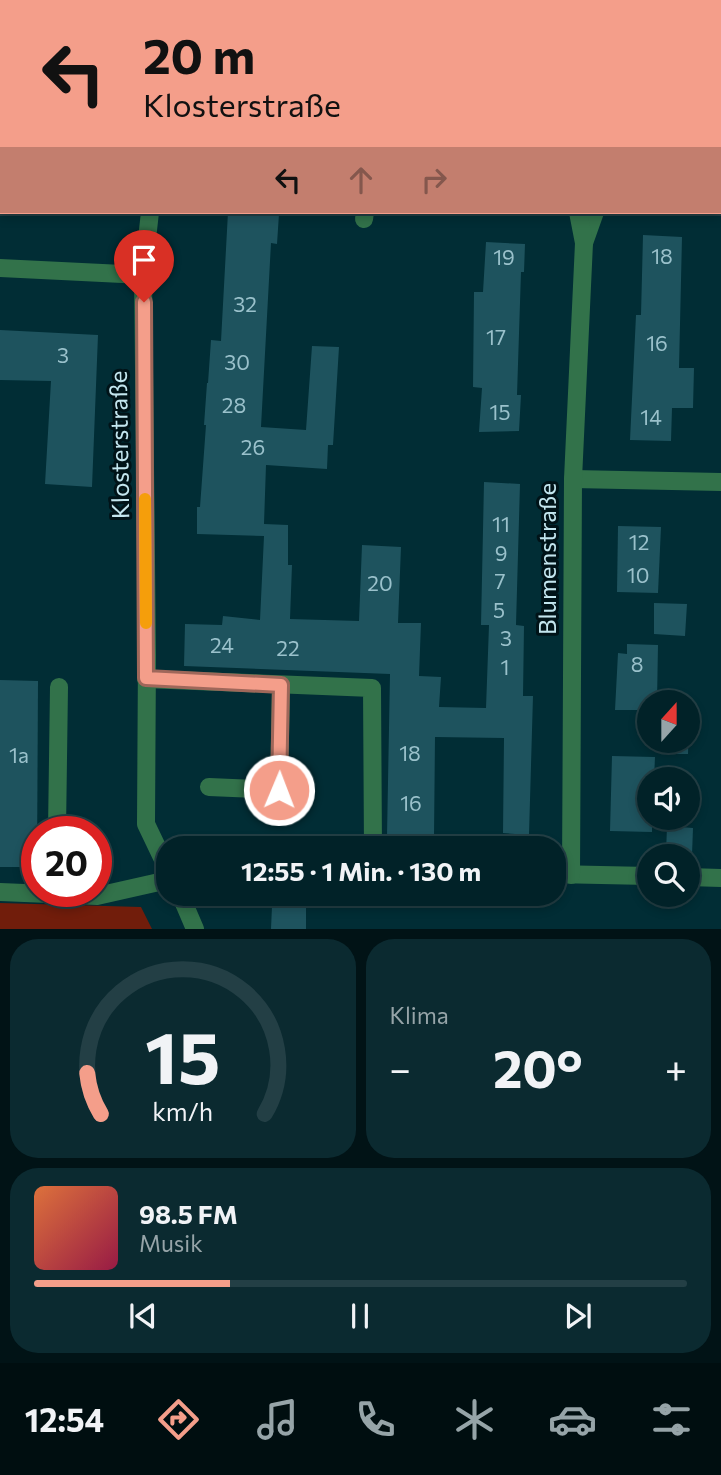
<!DOCTYPE html>
<html lang="de">
<meta charset="utf-8">
<style>
:root{--surface:#012228;--page:#0b2a30;--text:#f1f3f6;--muted:#96a4a8;--line:#233f45;--accent:#f49e8a}
body{margin:0;font-family:Commissioner,sans-serif;background:var(--page);color:var(--text);height:100vh;display:flex;flex-direction:column;font-size:26px;white-space:nowrap}
*{box-sizing:border-box;margin:0}
p{font-size:23px;color:var(--muted)}
.icon{flex:none;width:38px;height:38px;fill:none;stroke:currentColor;stroke-width:2;stroke-linecap:round;stroke-linejoin:round}
.map{position:relative;height:929px;overflow:hidden}
.drawer{display:flex;flex-direction:column;gap:10px;padding:10px;background:#011316;flex:1}
.drawer>*{flex:none}
.top-card{position:absolute;left:0px;top:0px;width:721px;height:214px;box-shadow:0 4px 10px #0003,0 0 0 2px var(--line);background:#f49e8a;color:#111;overflow:hidden}
.needle{width:46px;rotate:21deg}
.buttons{position:absolute;left:637px;top:690px;display:grid;gap:14px}
.buttons a{display:grid;place-items:center;width:63px;height:63px;border-radius:50%;background:var(--surface);box-shadow:0 4px 10px #0003,0 0 0 2px var(--line);font-size:35px}
.speed{position:absolute;left:21px;top:816px;display:flex;gap:14px;font-size:35px;font-weight:700;text-align:center}
.speed>*{display:grid;place-content:center;width:91px;height:91px;border-radius:50%;background:var(--surface);box-shadow:0 4px 10px #0003,0 0 0 2px var(--line);line-height:1}
.speed .limit{border:10px solid #d22;background:#fff;color:#111}
.pin{position:absolute;display:grid;place-items:center;width:60px;height:60px;color:#fff;margin:-72px -30px;border-radius:50% 50% 50% 0;rotate:-45deg;box-shadow:0 0 7px #0007}
.pin .icon{rotate:45deg}
.me{position:absolute;width:77px;margin:-38px;rotate:1deg;stroke-linejoin:round;filter:drop-shadow(0 0 5px #0008)}
.turn{display:flex;align-items:center;gap:24px;height:147px;padding:0 28px;font-size:32px}
.turn .icon{width:91px;height:91px;stroke-width:2.5}
.turn b{display:block;font-size:49px;line-height:60px}
.lanes{display:flex;align-items:center;height:66px;padding:0 28px;background:#0003;justify-content:center;gap:35px;direction:ltr}
.lanes .off{opacity:.35}
.big{font-size:52px;font-weight:700;line-height:1.1}
.drawer .tile{flex:1;display:flex;flex-direction:column;justify-content:center;gap:10px;min-width:0;padding:0 24px;border-radius:28px;background:var(--page)}
.drawer .dial{align-items:center;gap:0}
.dial svg{height:182px;overflow:visible;fill:none;stroke:var(--line);stroke-width:7;stroke-linecap:round;text-anchor:middle}
.dial text{fill:var(--text);stroke:none}
.song{display:flex;align-items:center;gap:21px}
.cover{width:84px;height:84px;border-radius:10px;background:linear-gradient(135deg,hsl(20 70% 55%),hsl(340 70% 35%))}
.played{height:7px;border-radius:4px;background:linear-gradient(90deg,var(--accent) 30%,var(--line) 30%)}
.keys{display:flex;justify-content:space-around;direction:ltr}
.heat{display:flex;justify-content:space-between;align-items:center;font-size:38px;direction:ltr}
.drawer .tiles{flex:1;display:grid;gap:10px;grid-template-columns:1fr 1fr}
.tile:last-child{grid-column:span 2}
.trip{position:absolute;left:156px;top:836px;width:410px;height:70px;border-radius:28px;background:var(--surface);box-shadow:0 4px 10px #0003,0 0 0 2px var(--line);font-weight:700;line-height:70px;text-align:center}
.tabs{display:flex;height:112px;justify-content:space-around;align-items:center;background:#000e10;color:var(--muted)}
.tabs .icon{width:49px;height:49px}
.tabs .active{color:var(--accent)}
.tabs b{font-size:32px;color:var(--text)}
.map>svg:first-child{display:block}
</style>
<div class="map">
<svg width="721" height="929" viewBox="0 0 721 929">
<rect width="100%" height="100%" fill="#012d35"/>
<path fill="#711d0b" d="M0 903 141 907 152 929H0Z"/>
<g fill="#1e535e">
<path d="M228 212H273V213L279 214 277 244 271 243 261 427 306 430 312 346 339 347 333 445H328L327 469 266 465 264 524 288 525V565H292L290 619 359 621 362 545 401 547 398 623H421L419 676 441 677 439 707 486 708 489 625H481L484 482 520 484 516 625 524 626 523 696H533L529 835 503 833 504 738 435 737 434 837 387 836 390 674 184 666 185 624 222 625 223 616 260 620 264 536 197 534V507H200L206 425H204L207 383H208L211 340 221 341Z"/>
<path d="M643 235 682 237 679 368H694L693 408H672L671 441 630 440 636 315H641Z"/>
<path d="M486 242 525 244 524 272H521L517 395H521L519 431 479 432 482 388 473 387 474 292H483Z"/>
<path d="M0 330 98 335 92 487 45 484 51 381 0 380Z"/>
<path d="M618 526 661 527 658 593 617 592Z"/>
<path d="M654 603 687 604 685 636 654 634Z"/>
<path d="M627 644 658 645 657 702H649V710H615L618 653 627 654Z"/>
<path d="M0 680 38 681 37 867H0Z"/>
<path d="M688 723H689L688 754H660V740H688Z"/>
<path d="M612 756 655 757 654 779H649V817H652V832L610 831Z"/>
<path d="M667 826 693 828 692 855 666 854Z"/>
<path d="M272 906H306V929H271Z"/>
</g>
<g fill="none" stroke-linecap="round" stroke-linejoin="round">
<g stroke="#32724a" stroke-width="18">
<path d="M719 133 721 134"/>
<path d="M364 219 365 212"/>
<path d="M209 787 279 790 281 685"/>
<path d="M57 831 59 687"/>
<path d="M0 892 97 896 168 880"/>
</g>
<g stroke="#32724a" stroke-width="18">
<path d="M175 2 176 0"/>
<path d="M590 2V0"/>
<path d="M674 2 675 0"/>
<path d="M150 212 143 275 147 655 146 824 168 870"/>
<path d="M584 243 595 212"/>
<path d="M0 268 143 275"/>
<path d="M573 479 721 482"/>
<path d="M146 679 372 688 373 849"/>
<path d="M553 874 649 876"/>
<path d="M571 875 573 479 584 243 578 212"/>
<path d="M688 877 721 878"/>
<path d="M180 894 195 929"/>
</g>
</g>
<g fill="none" stroke-linecap="round" stroke-linejoin="round">
<g stroke="#9f675a" stroke-width="18">
<path id="route" d="M144 302 146 678 281 685 279 790"/>
</g>
<use href="#route" stroke="#f49e8a" stroke-width="12"/>
<path stroke="#f59e0b" stroke-width="12" d="M145 499 146 623"/>
</g>
<g text-anchor="middle" stroke-width="6" stroke-linejoin="round" paint-order="stroke">
<g font-size="21" fill="#9ac1cb">
<text x="662" y="264">18</text>
<text x="504" y="265">19</text>
<text x="245" y="312">32</text>
<text x="496" y="345">17</text>
<text x="657" y="351">16</text>
<text x="63" y="363">3</text>
<text x="237" y="370">30</text>
<text x="234" y="413">28</text>
<text x="500" y="420">15</text>
<text x="651" y="425">14</text>
<text x="253" y="455">26</text>
<text x="501" y="532">11</text>
<text x="639" y="550">12</text>
<text x="501" y="561">9</text>
<text x="638" y="583">10</text>
<text x="500" y="589">7</text>
<text x="380" y="591">20</text>
<text x="499" y="618">5</text>
<text x="506" y="646">3</text>
<text x="222" y="653">24</text>
<text x="288" y="656">22</text>
<text x="637" y="672">8</text>
<text x="505" y="675">1</text>
<text x="410" y="761">18</text>
<text x="19" y="763">1a</text>
<text x="411" y="811">16</text>
</g>
<g font-size="24" fill="#c3e6ef" stroke="#001318">
<text transform="translate(120 445) rotate(-91)" y="8">Klosterstraße</text>
<text transform="translate(548 559) rotate(-90)" y="8">Blumenstraße</text>
</g>
</g>
</svg>
<div class="buttons">
<a><svg class="needle" viewBox="-14 -14 28 28"><path d="M0-13l5 13h-10z" fill="#e53935"/><path d="M0 13l5-13h-10z" fill="#96a4a8"/></svg></a>
<a><svg class="icon" aria-label="sound" viewBox="0 0 24 24"><path d="M4 9h4l5-4v14l-5-4H4zM17 9q2 3 0 6"/></svg></a>
<a><svg class="icon" aria-label="search" viewBox="0 0 24 24"><circle cx="10" cy="10" r="6"/><path d="M15 15l6 6"/></svg></a>
</div>
<div class="speed"><div class="limit">20</div></div>
<div class="pin" style="left:144px;top:302px;background:#d93025"><svg class="icon" aria-label="arrive" viewBox="0 0 24 24"><path d="M6 21V4h12l-3 4 3 4H6"/></svg></div>
<svg class="me" style="left:279px;top:790px" viewBox="-20 -20 40 40"><circle r="17" fill="#f49e8a" stroke="#fff" stroke-width="3"/><path d="M0-11L8 9 0 5-8 9z" fill="#fff"/></svg>
<div class="trip">12:55 · 1 Min. · 130 m</div>
<div class="top-card">
<div class="turn"><svg class="icon" aria-label="left" viewBox="0 0 24 24"><path d="M17 20v-9H6M10 6l-5 5 5 5"/></svg><div><b>20 m</b>Klosterstraße</div></div>
<div class="lanes"><svg class="icon" aria-label="left" viewBox="0 0 24 24"><path d="M17 20v-9H6M10 6l-5 5 5 5"/></svg><svg class="icon off" aria-label="ahead" viewBox="0 0 24 24"><path d="M12 20V5M6 11l6-6 6 6"/></svg><svg class="icon off" aria-label="right" viewBox="0 0 24 24"><path d="M7 20v-9h11M14 6l5 5-5 5"/></svg></div>
</div>
</div>
<section class="drawer">
<div class="tiles">
<div class="tile dial"><svg viewBox="0 0 100 80">
<path d="M14 69A42 42 0 1 1 86 69"/>
<path d="M14 69A42 42 0 0 1 8 51" stroke="#f49e8a"/>
<text x="50" y="56" font-size="32" font-weight="700">15</text>
<text x="50" y="72" font-size="11">km/h</text>
</svg></div>
<div class="tile"><p>Klima</p>
<div class="heat"><a>−</a><b class="big">20°</b><a>+</a></div>
</div>
<div class="tile">
<div class="song"><i class="cover"></i><div><b>98.5 FM</b><p>Musik</p></div></div>
<div class="played"></div>
<div class="keys"><svg class="icon" aria-label="previous" viewBox="0 0 24 24"><path d="M18 5L8 12l10 7zM5 5v14"/></svg><svg class="icon" aria-label="pause" viewBox="0 0 24 24"><path d="M8 5v14M16 5v14"/></svg><svg class="icon" aria-label="next" viewBox="0 0 24 24"><path d="M6 5l10 7-10 7zM19 5v14"/></svg></div>
</div>
</div>
</section>
<nav class="tabs">
<b>12:54</b>
<svg class="icon active" aria-label="directions" viewBox="0 0 24 24"><path d="M12 3l9 9-9 9-9-9zM9 14v-3h6M13 9l2 2-2 2"/></svg>
<svg class="icon" aria-label="music" viewBox="0 0 24 24"><path d="M9 18V5l10-2v13"/><circle cx="6" cy="18" r="3"/><circle cx="16" cy="16" r="3"/></svg>
<svg class="icon" aria-label="phone" viewBox="0 0 24 24"><path d="M5 4h4l2 5-3 2q2 4 5 5l2-3 5 2v4C11 20 4 13 5 4z"/></svg>
<svg class="icon" aria-label="climate" viewBox="0 0 24 24"><path d="M12 3v18M4 7l16 10M4 17L20 7"/></svg>
<svg class="icon" aria-label="car" viewBox="0 0 24 24"><path d="M5 17H2v-5l4-1 3-4h7l3 4 3 1v5h-3M9 17h6M6 11h13"/><circle cx="7" cy="17" r="2"/><circle cx="17" cy="17" r="2"/></svg>
<svg class="icon" aria-label="filters" viewBox="0 0 24 24"><path d="M4 7h16M4 17h16"/><circle cx="9" cy="7" r="2"/><circle cx="15" cy="17" r="2"/></svg>
</nav>
